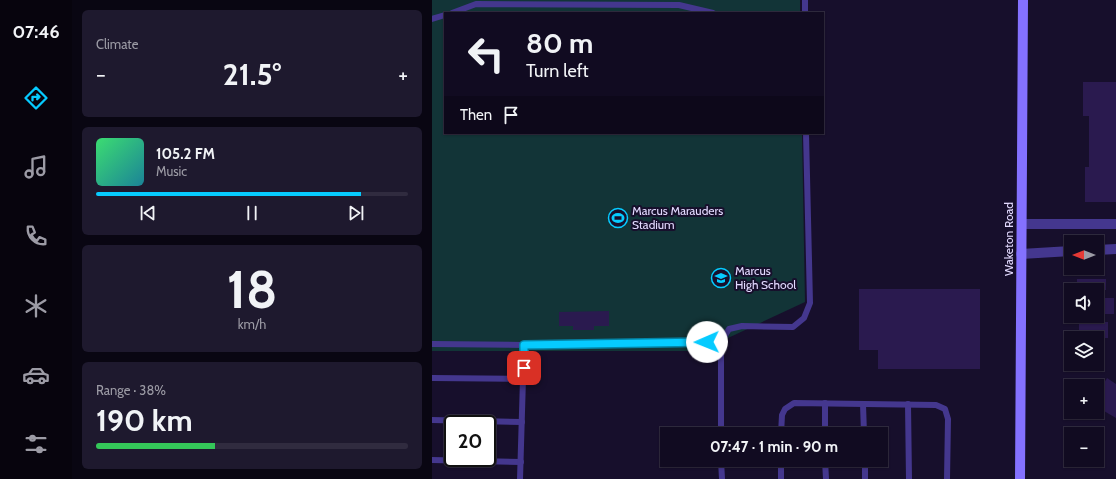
<!DOCTYPE html>
<meta charset="utf-8">
<style>
:root{--surface:#110b21;--page:#1e192e;--text:#f1f3f6;--muted:#9c9ba5;--line:#302b3f;--accent:#06cbff}
body{margin:0;font-family:Cabin,sans-serif;background:var(--page);color:var(--text);height:100vh;display:flex;flex-direction:column;font-size:15px;white-space:nowrap}
*{box-sizing:border-box;margin:0}
p{font-size:13px;color:var(--muted)}
.icon{flex:none;width:22px;height:22px;fill:none;stroke:currentColor;stroke-width:2;stroke-linecap:round;stroke-linejoin:round}
.map{position:relative;flex:1;overflow:hidden}
.side{display:flex;flex-direction:column;gap:10px;padding:10px;background:#090612;width:360px}
.side>*{flex:none}
.banner{position:absolute;left:12px;top:12px;width:380px;height:122px;border-radius:0px;box-shadow:0 1px 3px #0004,0 0 0 1px var(--line);background:#110b21;color:var(--text);overflow:hidden}
.needle{width:26px;rotate:270deg}
.controls{position:absolute;left:632px;top:235px;display:grid;gap:8px}
.controls a{display:grid;place-items:center;width:40px;height:40px;border-radius:0px;background:var(--surface);box-shadow:0 1px 3px #0004,0 0 0 1px var(--line);font-size:20px}
.speed{position:absolute;left:12px;top:415px;display:flex;gap:8px;font-size:20px;font-weight:700;text-align:center}
.speed>*{display:grid;place-content:center;width:52px;height:52px;border-radius:50%;background:var(--surface);box-shadow:0 1px 3px #0004,0 0 0 1px var(--line);line-height:1}
.speed .limit{border:2px solid #111;border-radius:6px;background:#fff;color:#111}
.pin{position:absolute;display:grid;place-items:center;width:34px;height:34px;color:#fff;margin:-17px;border-radius:8px;box-shadow:0 2px 6px #0006}
.me{position:absolute;width:44px;margin:-22px;rotate:269deg;stroke-linejoin:round;filter:drop-shadow(0 0 3px #0008)}
.turn{display:flex;align-items:center;gap:14px;height:84px;padding:0 16px;font-size:18px}
.turn .icon{width:52px;height:52px;stroke-width:2.5}
.turn b{display:block;font-size:28px;line-height:34px}
.then{display:flex;align-items:center;height:38px;padding:0 16px;background:#0003;gap:8px;font-size:15px}
.big{font-size:30px;font-weight:700;line-height:1.1}
.side .card{flex:1;display:flex;flex-direction:column;justify-content:center;gap:6px;min-width:0;padding:0 14px;border-radius:6px;background:var(--page)}
.side .dial{align-items:center;gap:0}
.dial b{font-size:52px;line-height:1}
.song{display:flex;align-items:center;gap:12px}
.cover{width:48px;height:48px;border-radius:6px;background:linear-gradient(135deg,hsl(140 70% 55%),hsl(190 70% 35%))}
.played{height:4px;border-radius:2px;background:linear-gradient(90deg,var(--accent) 85%,var(--line) 85%)}
.keys{display:flex;justify-content:space-around;direction:ltr}
.heat{display:flex;justify-content:space-between;align-items:center;font-size:22px;direction:ltr}
.charge{height:6px;border-radius:3px;background:linear-gradient(90deg,#34c759 38%,var(--line) 0)}
.trip{position:absolute;left:228px;top:427px;width:228px;height:40px;border-radius:0px;background:var(--surface);box-shadow:0 1px 3px #0004,0 0 0 1px var(--line);font-weight:700;line-height:40px;text-align:center}
main{display:flex;flex:1;min-height:0}
.menu{display:flex;flex-direction:column;width:72px;justify-content:space-around;align-items:center;background:#07040d;color:var(--muted)}
.menu .icon{width:28px;height:28px}
.menu .selected{color:var(--accent)}
.menu b{font-size:18px;color:var(--text)}
.map>svg:first-child{display:block}
</style>
<main>
<nav class="menu">
<b>07:46</b>
<svg class="icon selected" aria-label="directions" viewBox="0 0 24 24"><path d="M12 3l9 9-9 9-9-9zM9 14v-3h6M13 9l2 2-2 2"/></svg>
<svg class="icon" aria-label="music" viewBox="0 0 24 24"><path d="M9 18V5l10-2v13"/><circle cx="6" cy="18" r="3"/><circle cx="16" cy="16" r="3"/></svg>
<svg class="icon" aria-label="phone" viewBox="0 0 24 24"><path d="M5 4h4l2 5-3 2q2 4 5 5l2-3 5 2v4C11 20 4 13 5 4z"/></svg>
<svg class="icon" aria-label="climate" viewBox="0 0 24 24"><path d="M12 3v18M4 7l16 10M4 17L20 7"/></svg>
<svg class="icon" aria-label="car" viewBox="0 0 24 24"><path d="M5 17H2v-5l4-1 3-4h7l3 4 3 1v5h-3M9 17h6M6 11h13"/><circle cx="7" cy="17" r="2"/><circle cx="17" cy="17" r="2"/></svg>
<svg class="icon" aria-label="filters" viewBox="0 0 24 24"><path d="M4 7h16M4 17h16"/><circle cx="9" cy="7" r="2"/><circle cx="15" cy="17" r="2"/></svg>
</nav>
<section class="side">
<div class="card"><p>Climate</p>
<div class="heat"><a>−</a><b class="big">21.5°</b><a>+</a></div>
</div>
<div class="card">
<div class="song"><i class="cover"></i><div><b>105.2 FM</b><p>Music</p></div></div>
<div class="played"></div>
<div class="keys"><svg class="icon" aria-label="previous" viewBox="0 0 24 24"><path d="M18 5L8 12l10 7zM5 5v14"/></svg><svg class="icon" aria-label="pause" viewBox="0 0 24 24"><path d="M8 5v14M16 5v14"/></svg><svg class="icon" aria-label="next" viewBox="0 0 24 24"><path d="M6 5l10 7-10 7zM19 5v14"/></svg></div>
</div>
<div class="card dial"><b>18</b><p>km/h</p></div>
<div class="card"><p>Range · 38%</p><b class="big">190 km</b><div class="charge"></div></div>
</section>
<div class="map">
<svg width="684" height="479" viewBox="0 0 684 479">
<rect width="100%" height="100%" fill="#170f2c"/>
<path fill="#123437" d="M0 0H368V13H13V133H370L373 302 268 351H0Z"/>
<g fill="#2a1a4f">
<path d="M651 82H684V202H653V167H657V116H651Z"/>
<rect x="645" y="279" width="29" height="11"/>
<path d="M427 289H548V369H446V350H427Z"/>
<rect x="665" y="298" width="17" height="16"/>
<path d="M177 311V326H162V330H141V326H127V312Z"/>
<rect x="647" y="322" width="29" height="16"/>
<path d="M675 378 684 384V418L665 407V395Z"/>
</g>
<g fill="none" stroke-linecap="round" stroke-linejoin="round">
<g stroke="#44378e" stroke-width="6">
<path d="M20 13 44 4 247 5 281 13"/>
<path d="M373 13V0"/>
<path d="M0 19 13 15"/>
<path d="M0 344 92 345"/>
<path d="M0 378 91 379"/>
<path d="M393 403V434"/>
<path d="M431 404 432 434"/>
<path d="M476 404 477 479"/>
<path d="M0 420 90 422"/>
<path d="M289 434V351L291 339 297 329 310 326 361 327 372 318 378 303 374 133"/>
<path d="M349 434 350 415 353 409 362 403 504 405 513 409 516 419 515 479"/>
<path d="M0 460 89 462"/>
<path d="M289 460 290 479"/>
<path d="M393 460 394 479"/>
<path d="M433 460V479"/>
<path d="M88 479 92 345 291 342"/>
<path d="M349 479V460"/>
</g>
<g stroke="#44378e" stroke-width="10">
<path d="M590 224H684"/>
<path d="M665 250 684 249"/>
<path d="M589 254 639 251"/>
</g>
<path stroke="#8471ff" stroke-width="10" d="M588 479 591 0"/>
</g>
<g fill="none" stroke-linecap="round" stroke-linejoin="round">
<g stroke="#0484a6" stroke-width="10">
<path id="route" d="M92 368V345L275 342"/>
</g>
<use href="#route" stroke="#06cbff" stroke-width="7"/>
</g>
<defs>
<g id="stadium-ring" transform="scale(1)"><circle r="9.5" fill="#170f2c" stroke="#06cbff" stroke-width="1.5"/><path d="M0-5a6.5 5 0 1 0 0 10a6.5 5 0 1 0 0-10ZM-3.5-1.8h7v3.6h-7Z" fill="#06cbff"/></g>
<g id="school-ring" transform="scale(1)"><circle r="9.5" fill="#170f2c" stroke="#06cbff" stroke-width="1.5"/><path d="M0-5L7-2L0 1L-7-2ZM-4 1L0 2.5L4 1V4Q0 6-4 4Z" fill="#06cbff"/></g>
</defs>
<g fill-rule="evenodd">
<use href="#stadium-ring" x="186" y="218"/>
<use href="#school-ring" x="289" y="278"/>
</g>
<g text-anchor="middle" stroke-width="4" stroke-linejoin="round" paint-order="stroke">
<g font-size="12" fill="#e3daff" stroke="#170f2c" text-anchor="start">
<text x="200" y="215">Marcus Marauders<tspan x="200" dy="14">Stadium</tspan></text>
<text x="303" y="275">Marcus<tspan x="303" dy="14">High School</tspan></text>
</g>
<g font-size="12" fill="#e3daff" stroke="#170f2c">
<text transform="translate(577 239) rotate(-90)" y="4">Waketon Road</text>
</g>
</g>
</svg>
<div class="controls">
<a><svg class="needle" viewBox="-14 -14 28 28"><path d="M0-13l5 13h-10z" fill="#e53935"/><path d="M0 13l5-13h-10z" fill="#9c9ba5"/></svg></a>
<a><svg class="icon" aria-label="sound" viewBox="0 0 24 24"><path d="M4 9h4l5-4v14l-5-4H4zM17 9q2 3 0 6"/></svg></a>
<a><svg class="icon" aria-label="layers" viewBox="0 0 24 24"><path d="M12 4l9 5-9 5-9-5zM3 14l9 5 9-5"/></svg></a>
<a>+</a>
<a>−</a>
</div>
<div class="speed"><div class="limit">20</div></div>
<div class="pin" style="left:92px;top:368px;background:#d93025"><svg class="icon" aria-label="arrive" viewBox="0 0 24 24"><path d="M6 21V4h12l-3 4 3 4H6"/></svg></div>
<svg class="me" style="left:275px;top:342px" viewBox="-20 -20 40 40"><circle r="19" fill="#fff"/><path d="M0-13L10 11 0 6-10 11z" fill="#06cbff"/></svg>
<div class="trip">07:47 · 1 min · 90 m</div>
<div class="banner">
<div class="turn"><svg class="icon" aria-label="left" viewBox="0 0 24 24"><path d="M17 20v-9H6M10 6l-5 5 5 5"/></svg><div><b>80 m</b>Turn left</div></div>
<div class="then">Then<svg class="icon" aria-label="arrive" viewBox="0 0 24 24"><path d="M6 21V4h12l-3 4 3 4H6"/></svg></div>
</div>
</div>
</main>
